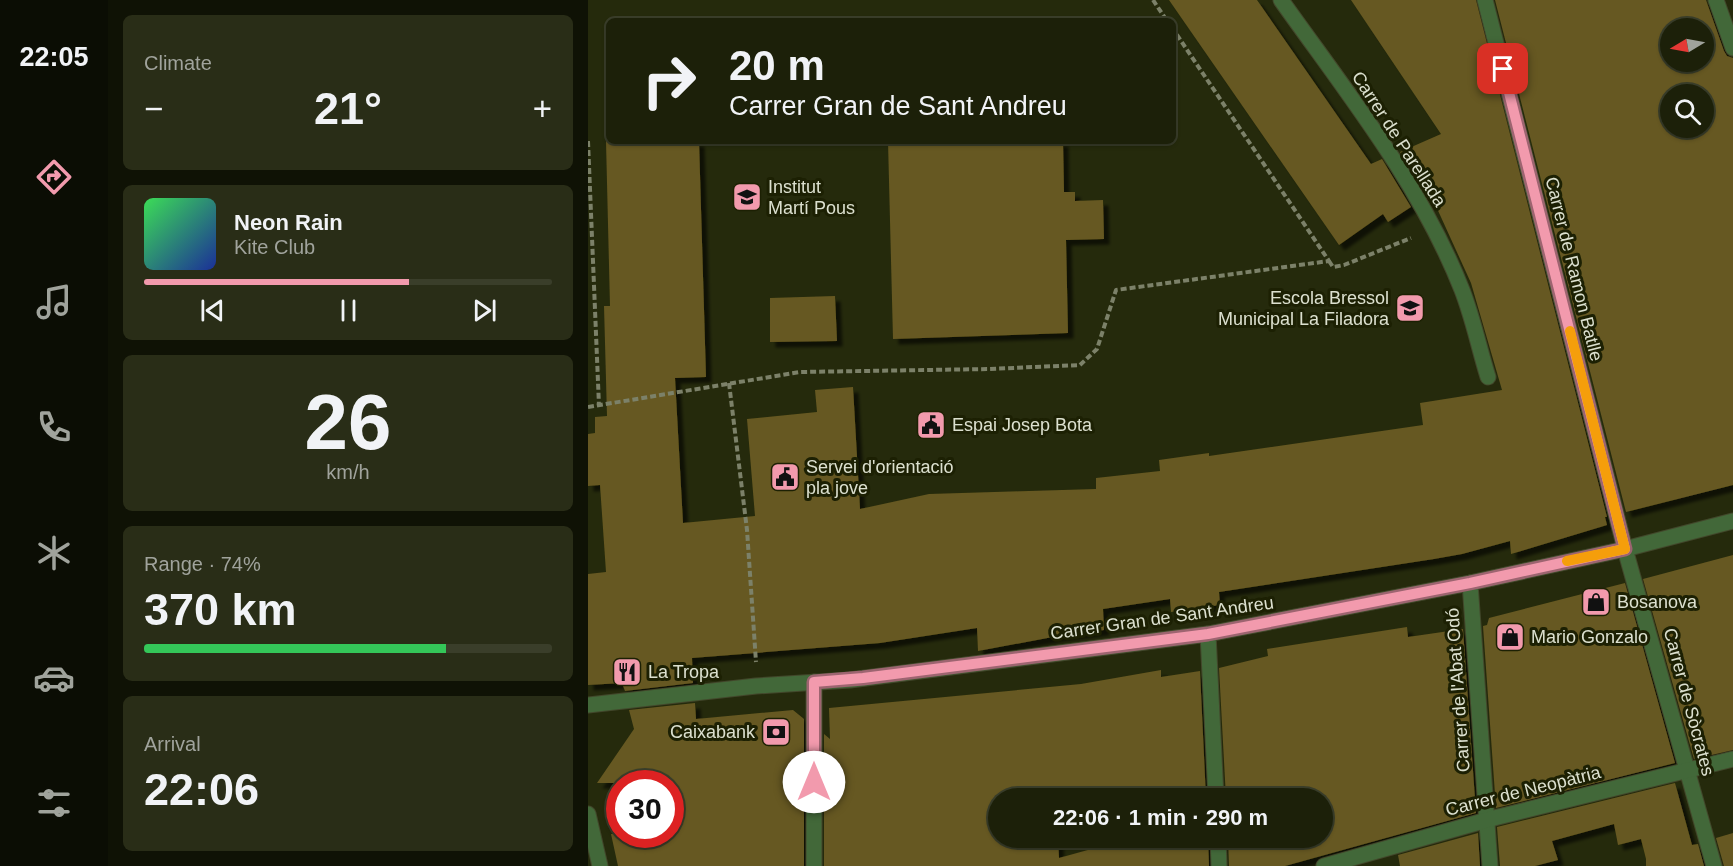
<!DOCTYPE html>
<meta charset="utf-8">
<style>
:root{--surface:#1c2009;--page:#292d17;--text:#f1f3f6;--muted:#a0a39c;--line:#3a3e2a;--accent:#f29aad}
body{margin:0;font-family:Helvetica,sans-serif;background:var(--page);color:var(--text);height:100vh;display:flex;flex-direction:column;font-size:22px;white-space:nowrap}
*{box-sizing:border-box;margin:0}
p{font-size:20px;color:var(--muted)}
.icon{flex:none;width:33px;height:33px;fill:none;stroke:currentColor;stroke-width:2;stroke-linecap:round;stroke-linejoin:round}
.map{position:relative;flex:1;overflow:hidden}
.sheet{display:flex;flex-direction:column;gap:15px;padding:15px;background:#0f1205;width:480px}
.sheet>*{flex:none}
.banner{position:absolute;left:18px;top:18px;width:570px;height:126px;border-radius:9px;box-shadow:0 2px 4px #0004,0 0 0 2px var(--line);background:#1c2009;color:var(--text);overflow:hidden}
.needle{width:39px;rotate:260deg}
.fabs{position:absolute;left:1072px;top:18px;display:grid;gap:12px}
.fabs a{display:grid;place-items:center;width:54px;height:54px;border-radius:50%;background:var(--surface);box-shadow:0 2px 4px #0004,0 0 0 2px var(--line);font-size:30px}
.speed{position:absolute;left:18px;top:770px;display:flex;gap:12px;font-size:30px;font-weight:700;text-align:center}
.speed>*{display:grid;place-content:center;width:78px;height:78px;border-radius:50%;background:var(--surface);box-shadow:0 2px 4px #0004,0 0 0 2px var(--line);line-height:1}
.speed .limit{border:9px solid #d22;background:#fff;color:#111}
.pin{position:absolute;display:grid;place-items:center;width:51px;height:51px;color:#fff;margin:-26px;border-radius:12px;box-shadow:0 3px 9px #0006}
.me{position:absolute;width:66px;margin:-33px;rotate:0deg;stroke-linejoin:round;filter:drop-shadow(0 0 4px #0008)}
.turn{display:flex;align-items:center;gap:21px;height:126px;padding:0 24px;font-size:27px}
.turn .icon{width:78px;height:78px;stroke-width:2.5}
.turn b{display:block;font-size:42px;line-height:51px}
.big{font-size:45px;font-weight:600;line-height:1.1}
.sheet .tile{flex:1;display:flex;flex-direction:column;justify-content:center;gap:9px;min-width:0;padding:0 21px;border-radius:9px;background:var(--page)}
.sheet .dial{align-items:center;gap:0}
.dial b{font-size:78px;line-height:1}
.song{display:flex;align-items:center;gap:18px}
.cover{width:72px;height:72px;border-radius:9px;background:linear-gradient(135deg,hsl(130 70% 55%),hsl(230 70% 35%))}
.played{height:6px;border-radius:3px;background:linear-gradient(90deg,var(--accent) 65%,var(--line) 65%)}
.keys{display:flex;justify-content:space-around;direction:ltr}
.heat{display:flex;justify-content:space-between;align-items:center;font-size:33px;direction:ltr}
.charge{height:9px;border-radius:4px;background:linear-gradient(90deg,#34c759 74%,var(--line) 0)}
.trip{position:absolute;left:400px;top:788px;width:345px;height:60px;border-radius:30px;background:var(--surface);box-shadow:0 2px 4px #0004,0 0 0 2px var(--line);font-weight:600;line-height:60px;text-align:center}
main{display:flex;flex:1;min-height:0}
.tab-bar{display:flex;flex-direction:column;width:108px;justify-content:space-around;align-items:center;background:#0b0d04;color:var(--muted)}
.tab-bar .icon{width:42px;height:42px}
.tab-bar .current{color:var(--accent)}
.tab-bar b{font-size:27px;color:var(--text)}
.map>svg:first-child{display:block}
</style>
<main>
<nav class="tab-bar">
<b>22:05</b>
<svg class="icon current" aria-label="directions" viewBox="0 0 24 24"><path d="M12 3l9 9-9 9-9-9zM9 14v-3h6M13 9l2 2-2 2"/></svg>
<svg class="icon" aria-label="music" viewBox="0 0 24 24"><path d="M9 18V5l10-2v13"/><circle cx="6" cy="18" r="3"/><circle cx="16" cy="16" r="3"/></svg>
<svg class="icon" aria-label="phone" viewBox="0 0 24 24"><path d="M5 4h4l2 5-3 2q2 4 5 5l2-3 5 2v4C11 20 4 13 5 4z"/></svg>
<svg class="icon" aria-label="climate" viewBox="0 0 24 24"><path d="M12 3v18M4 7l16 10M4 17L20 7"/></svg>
<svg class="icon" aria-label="car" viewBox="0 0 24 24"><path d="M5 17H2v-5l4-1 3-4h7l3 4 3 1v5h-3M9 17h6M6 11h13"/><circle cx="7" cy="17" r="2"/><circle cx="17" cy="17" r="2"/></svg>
<svg class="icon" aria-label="filters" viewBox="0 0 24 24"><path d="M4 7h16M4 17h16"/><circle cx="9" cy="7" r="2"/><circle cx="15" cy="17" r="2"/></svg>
</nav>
<section class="sheet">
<div class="tile"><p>Climate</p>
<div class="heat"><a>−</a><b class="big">21°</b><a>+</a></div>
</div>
<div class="tile">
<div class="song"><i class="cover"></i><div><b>Neon Rain</b><p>Kite Club</p></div></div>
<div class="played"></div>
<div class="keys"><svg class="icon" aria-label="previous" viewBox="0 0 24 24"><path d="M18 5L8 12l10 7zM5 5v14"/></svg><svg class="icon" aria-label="pause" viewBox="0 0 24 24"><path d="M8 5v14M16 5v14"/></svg><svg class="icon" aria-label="next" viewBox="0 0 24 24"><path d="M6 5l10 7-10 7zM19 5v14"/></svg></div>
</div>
<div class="tile dial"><b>26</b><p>km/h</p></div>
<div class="tile"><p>Range · 74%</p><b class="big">370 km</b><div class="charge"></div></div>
<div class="tile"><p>Arrival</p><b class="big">22:06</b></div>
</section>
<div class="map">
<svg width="1145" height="866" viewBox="0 0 1145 866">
<defs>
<filter id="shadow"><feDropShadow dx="5.5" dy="5.5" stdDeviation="1.5" flood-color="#0009"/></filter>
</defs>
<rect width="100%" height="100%" fill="#252a0c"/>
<g fill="#665821" fill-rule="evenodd" filter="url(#shadow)">
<path d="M581 0H669L783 164 794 159 823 207 800 222 795 214 751 245Z"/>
<path d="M763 0H888L1019 517H1017L1019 525 923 554 922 541 874 554 846 559 631 592 632 605 583 612 582 599 515 609 516 630 470 636 390 651 389 628 292 643 104 658 105 683 37 691 34 683 0 685V574L18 572 12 485 0 486V434L7 433V417L19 416 16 306H22L18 141H111L118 377 87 378 95 523 167 516 159 419 229 412 227 390 265 387 272 509 341 494 508 489V478L572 471 571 460 621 453V456L835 425 832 403 914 390 883 283 842 193 839 196 812 152 853 134Z"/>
<path d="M907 0H1118L1136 51 1139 56 1145 58V485L1038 512ZM1083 28H1116V62H1083ZM1083 94H1116V128H1083Z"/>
<path d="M300 141H475L476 192H487V201L515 200 516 239 478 240 480 333 305 339Z"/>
<path d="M247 296 249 341 182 342V298Z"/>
<path d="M1145 555V750L1106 759 1055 579Z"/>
<path d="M1037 583 1087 763 908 808 895 626 899 625 901 618Z"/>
<path d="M819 627 820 637 875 629 888 813 697 866H641L640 837H735V798H638L631 668 680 656 679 649Z"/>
<path d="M573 670V677L612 671 618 798H529L528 786 476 793V798H411V837H470L471 858 532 841V837H620L621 866H236V734L242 739 241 708 493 684Z"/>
<path d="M107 703 108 719 205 710 216 719V866H30L23 834H82V783H9L46 729 41 710Z"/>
<path d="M1087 783 1104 845 1110 844 1116 866H1058V859L1053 839 1030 845 1026 824 964 841 970 860 947 866H912L909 827Z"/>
<path d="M890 833 892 866H812L810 855Z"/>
<path d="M1145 833V866H1136L1128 838Z"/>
</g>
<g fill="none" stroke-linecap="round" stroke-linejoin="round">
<g stroke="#42472b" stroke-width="17">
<g id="street">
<path d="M693 0C759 93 832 183 874 290 885 318 891 348 900 377"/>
<path d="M897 0 1037 549 1126 866"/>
<path d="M1128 0 1145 48"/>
<path d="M882 583 902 866"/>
<path d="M620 634 628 798"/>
<path d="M226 682V866"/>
<path d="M0 705 168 686 262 680 620 634 882 583 1037 549 1145 521"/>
<path d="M0 814 12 866"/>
<path d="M630 837 631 866"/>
<path d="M736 866 906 818 1145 759"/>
</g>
</g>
<g stroke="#7c8169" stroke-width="4" stroke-dasharray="6 3" stroke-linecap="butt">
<path d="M565 0 579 21"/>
<path d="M0 141 11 406"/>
<path d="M741 261 745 267 756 265 823 238"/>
<path d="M141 383 159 530 168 662"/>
<path d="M0 407 212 372 401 369 492 365 509 349 528 290 741 261 585 29"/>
</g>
<use href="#street" stroke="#426839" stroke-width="15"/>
</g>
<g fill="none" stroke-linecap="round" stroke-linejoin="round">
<g stroke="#9d6470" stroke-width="15">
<path id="route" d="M226 782V682L275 678 620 634 882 583 1037 549 915 69"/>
</g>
<use href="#route" stroke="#f29aad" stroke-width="10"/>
<path stroke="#f59e0b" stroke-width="10" d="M979 561 1037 549 982 331"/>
</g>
<defs>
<g id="school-square" transform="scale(1.5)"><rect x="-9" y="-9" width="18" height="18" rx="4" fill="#f29aad" stroke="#1c2003"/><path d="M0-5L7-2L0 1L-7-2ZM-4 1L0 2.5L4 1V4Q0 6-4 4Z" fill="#111"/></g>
<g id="civic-square" transform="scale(1.5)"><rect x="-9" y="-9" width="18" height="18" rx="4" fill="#f29aad" stroke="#1c2003"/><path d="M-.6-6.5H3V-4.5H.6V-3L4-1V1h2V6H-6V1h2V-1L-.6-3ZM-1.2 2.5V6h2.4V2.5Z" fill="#111"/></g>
<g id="shop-square" transform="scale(1.5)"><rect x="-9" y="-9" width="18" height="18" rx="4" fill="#f29aad" stroke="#1c2003"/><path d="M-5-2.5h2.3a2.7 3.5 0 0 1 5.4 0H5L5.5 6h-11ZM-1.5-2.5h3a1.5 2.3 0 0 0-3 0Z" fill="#111"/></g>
<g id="restaurant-square" transform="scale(1.5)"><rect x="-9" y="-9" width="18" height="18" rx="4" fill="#f29aad" stroke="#1c2003"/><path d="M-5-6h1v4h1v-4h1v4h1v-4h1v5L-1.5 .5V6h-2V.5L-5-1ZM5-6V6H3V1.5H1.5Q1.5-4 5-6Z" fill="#111"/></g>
<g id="bank-square" transform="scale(1.5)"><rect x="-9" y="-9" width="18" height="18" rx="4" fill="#f29aad" stroke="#1c2003"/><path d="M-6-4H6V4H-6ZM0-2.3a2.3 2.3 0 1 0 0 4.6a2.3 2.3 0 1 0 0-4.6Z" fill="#111"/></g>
</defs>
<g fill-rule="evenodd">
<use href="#school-square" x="159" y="197"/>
<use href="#school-square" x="822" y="308"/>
<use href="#civic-square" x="343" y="425"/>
<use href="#civic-square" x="197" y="477"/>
<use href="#shop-square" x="1008" y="602"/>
<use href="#shop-square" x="922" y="637"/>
<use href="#restaurant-square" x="39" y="672"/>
<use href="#bank-square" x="188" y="732"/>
</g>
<g text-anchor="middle" stroke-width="6" stroke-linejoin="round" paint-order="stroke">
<g font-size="18" fill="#dce0cf" stroke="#1c2003">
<text transform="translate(811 139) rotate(57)" y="6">Carrer de Parellada</text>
<text transform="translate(986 269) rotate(76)" y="6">Carrer de Ramon Batlle</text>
<text transform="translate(574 618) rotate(-8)" y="6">Carrer Gran de Sant Andreu</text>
<text transform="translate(870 690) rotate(-94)" y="6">Carrer de l'Abat Odó</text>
<text transform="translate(1101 702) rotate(75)" y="6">Carrer de Sòcrates</text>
<text transform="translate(935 791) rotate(-14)" y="6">Carrer de Neopàtria</text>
</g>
<g font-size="18" fill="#dce0cf" stroke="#1c2003" text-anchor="start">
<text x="180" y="193">Institut<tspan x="180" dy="21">Martí Pous</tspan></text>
<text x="801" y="304" text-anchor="end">Escola Bressol<tspan x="801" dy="21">Municipal La Filadora</tspan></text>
<text x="364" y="431">Espai Josep Bota</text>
<text x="218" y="473">Servei d'orientació<tspan x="218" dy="21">pla jove</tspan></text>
<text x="1029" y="608">Bosanova</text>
<text x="943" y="643">Mario Gonzalo</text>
<text x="60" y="678">La Tropa</text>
<text x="167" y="738" text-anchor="end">Caixabank</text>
</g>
</g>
</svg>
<div class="fabs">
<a><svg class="needle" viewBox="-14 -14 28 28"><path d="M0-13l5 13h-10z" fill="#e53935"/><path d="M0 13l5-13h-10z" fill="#a0a39c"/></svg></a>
<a><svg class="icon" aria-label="search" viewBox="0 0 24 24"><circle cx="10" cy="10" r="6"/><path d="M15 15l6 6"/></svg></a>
</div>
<div class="speed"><div class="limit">30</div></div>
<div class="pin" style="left:915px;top:69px;background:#d93025"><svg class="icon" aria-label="arrive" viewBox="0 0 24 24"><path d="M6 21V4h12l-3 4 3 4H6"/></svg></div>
<svg class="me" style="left:226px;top:782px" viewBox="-20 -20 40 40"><circle r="19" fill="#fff"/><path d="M0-13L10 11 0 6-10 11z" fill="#f29aad"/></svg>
<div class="trip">22:06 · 1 min · 290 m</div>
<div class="banner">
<div class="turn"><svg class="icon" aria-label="right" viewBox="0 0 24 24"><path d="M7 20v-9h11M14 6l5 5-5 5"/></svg><div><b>20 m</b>Carrer Gran de Sant Andreu</div></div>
</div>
</div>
</main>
